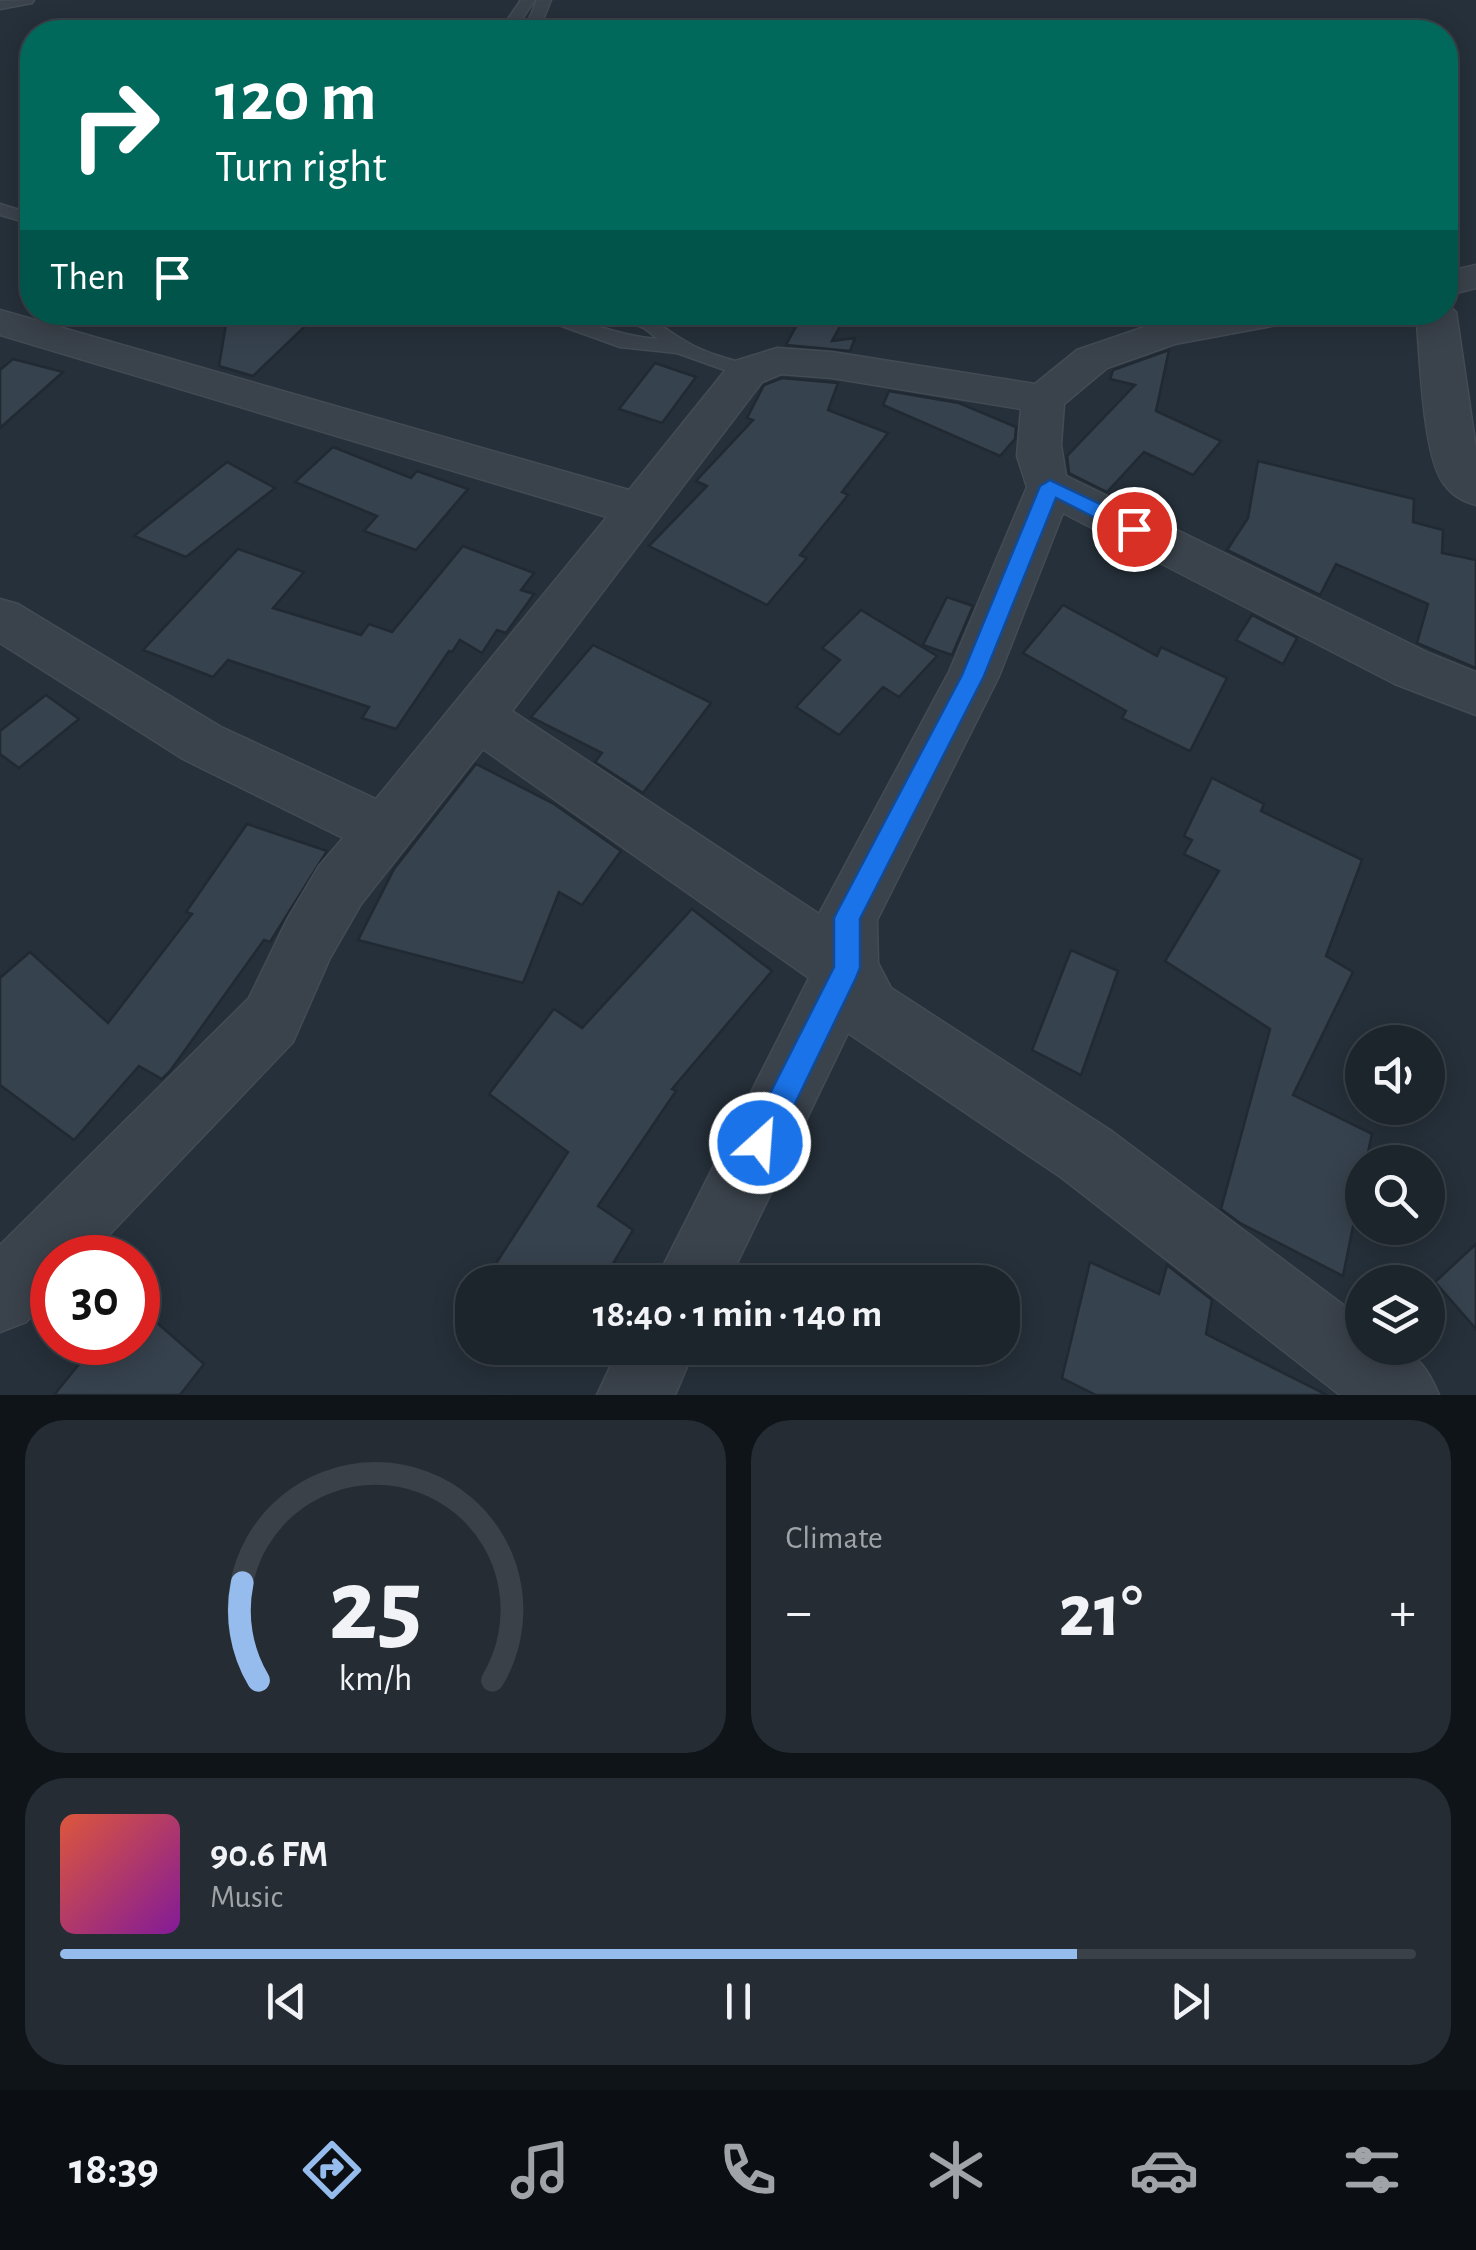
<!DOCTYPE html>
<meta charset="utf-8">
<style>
:root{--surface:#1c242c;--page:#252c34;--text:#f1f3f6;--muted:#a0a4a9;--line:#3a4148;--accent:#95bcec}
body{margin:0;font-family:"Alegreya Sans",sans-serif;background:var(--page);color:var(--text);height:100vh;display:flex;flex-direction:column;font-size:38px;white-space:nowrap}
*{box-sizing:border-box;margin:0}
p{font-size:32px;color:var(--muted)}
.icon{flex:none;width:55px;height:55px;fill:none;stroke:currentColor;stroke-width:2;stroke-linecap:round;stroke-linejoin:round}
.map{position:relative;height:1395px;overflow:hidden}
.sheet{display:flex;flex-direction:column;gap:25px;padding:25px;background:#0f1418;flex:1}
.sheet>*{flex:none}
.top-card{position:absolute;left:20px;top:20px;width:1438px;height:305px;border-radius:40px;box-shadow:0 5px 25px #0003,0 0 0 2px var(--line);background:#00695c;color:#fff;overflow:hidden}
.controls{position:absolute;left:1345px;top:1025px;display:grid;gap:20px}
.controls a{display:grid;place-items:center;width:100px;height:100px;border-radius:50%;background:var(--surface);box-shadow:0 5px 25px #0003,0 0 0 2px var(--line);font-size:50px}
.speed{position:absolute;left:30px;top:1235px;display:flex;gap:20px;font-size:50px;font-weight:700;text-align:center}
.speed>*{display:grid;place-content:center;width:130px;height:130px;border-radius:50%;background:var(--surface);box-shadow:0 5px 25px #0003,0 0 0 2px var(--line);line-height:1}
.speed .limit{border:15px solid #d22;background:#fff;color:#111}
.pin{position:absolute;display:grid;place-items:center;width:85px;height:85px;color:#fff;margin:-42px;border:5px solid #fff;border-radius:50%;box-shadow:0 2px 10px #0007}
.me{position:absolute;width:110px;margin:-55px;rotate:26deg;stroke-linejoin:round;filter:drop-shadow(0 0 8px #0008)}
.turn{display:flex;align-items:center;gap:35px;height:210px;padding:0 30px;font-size:45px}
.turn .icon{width:130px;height:130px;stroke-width:2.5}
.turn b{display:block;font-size:70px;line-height:85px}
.then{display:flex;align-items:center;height:95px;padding:0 30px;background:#0003;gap:20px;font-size:38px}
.big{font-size:75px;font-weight:600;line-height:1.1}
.sheet .card{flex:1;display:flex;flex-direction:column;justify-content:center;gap:15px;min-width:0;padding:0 35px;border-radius:40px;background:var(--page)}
.sheet .dial{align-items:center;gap:0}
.dial svg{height:260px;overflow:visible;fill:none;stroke:var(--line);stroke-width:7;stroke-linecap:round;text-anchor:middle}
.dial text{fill:var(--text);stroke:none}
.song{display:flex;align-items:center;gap:30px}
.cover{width:120px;height:120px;border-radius:15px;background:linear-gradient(135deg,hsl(10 70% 55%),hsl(290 70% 35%))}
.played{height:10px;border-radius:5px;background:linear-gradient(90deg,var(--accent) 75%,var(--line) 75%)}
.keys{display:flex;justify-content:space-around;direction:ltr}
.heat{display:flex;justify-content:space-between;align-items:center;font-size:55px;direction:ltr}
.sheet .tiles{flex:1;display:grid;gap:25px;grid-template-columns:1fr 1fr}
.card:last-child{grid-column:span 2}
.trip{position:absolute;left:455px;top:1265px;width:565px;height:100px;border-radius:40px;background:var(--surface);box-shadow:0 5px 25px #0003,0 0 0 2px var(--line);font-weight:600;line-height:100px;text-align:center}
.menu{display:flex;height:160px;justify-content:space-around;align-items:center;background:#0b0e12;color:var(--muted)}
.menu .icon{width:70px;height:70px}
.menu .current{color:var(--accent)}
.menu b{font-size:45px;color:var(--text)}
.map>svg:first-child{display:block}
</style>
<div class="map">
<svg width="1476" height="1395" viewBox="0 0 1476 1395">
<rect width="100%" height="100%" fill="#26303a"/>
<g fill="#36424e" stroke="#212932" stroke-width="2.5">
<path d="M228 312H320L253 376 219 366Z"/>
<path d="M804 312H848L832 341 855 338 850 351 786 345Z"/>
<path d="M1169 350 1156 411 1221 441 1193 475 1144 452 1107 492 1069 473 1067 456 1135 385 1110 379 1113 370Z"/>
<path d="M13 359 63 372 0 428V370Z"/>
<path d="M655 363 696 377 662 423 619 409Z"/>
<path d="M782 378 838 383 828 410 888 433 842 492 848 495 800 555 807 558 767 605 649 546 707 486 696 481 753 420 747 418 764 385Z"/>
<path d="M889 391 959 403 1016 427 1015 439 1000 456 883 405Z"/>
<path d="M333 447 411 478 417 471 468 489 416 550 364 531 377 516 295 482Z"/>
<path d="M1258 461 1414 499 1413 522 1443 530 1442 553 1476 560V668L1417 643 1428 604 1336 564 1320 595 1227 550 1248 518Z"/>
<path d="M227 462 275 488 186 557 134 536Z"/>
<path d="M463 546 534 573 521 590 534 594 506 633 497 630 482 653 460 640 452 652 449 651 396 729 362 718 369 707 228 660 213 677 143 650 238 549 304 572 273 608 361 635 369 624 392 632Z"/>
<path d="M947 597 973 606 952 655 923 645Z"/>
<path d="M1063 605 1157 656 1161 647 1227 678 1190 751 1122 718 1126 711 1023 653Z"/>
<path d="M861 610 937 656 899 697 883 687 839 735 796 707 840 660 822 648Z"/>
<path d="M1252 615 1297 638 1283 664 1236 640Z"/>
<path d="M593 645 711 703 643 793 595 762 602 753 531 717Z"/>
<path d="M46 695 79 719 19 768 0 754V731Z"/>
<path d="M476 764 554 804 621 851 582 905 559 892 523 983 358 940 394 869Z"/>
<path d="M1212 778 1264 804 1261 811 1362 860 1326 956 1353 972 1293 1095 1372 1134 1366 1162H1362V1182L1343 1276 1240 1223 1221 1209 1270 1029 1165 961 1219 871 1184 854 1192 840 1184 836Z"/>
<path d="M247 824 327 851 270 942 264 940 170 1071 162 1079 139 1066 74 1140 0 1085V978L30 952 108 1023 192 914 186 912Z"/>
<path d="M692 909 772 971 672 1089 676 1091 598 1206 633 1230 602 1282H484L568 1152 489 1094 554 1009 582 1028Z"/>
<path d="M1071 950 1118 971 1081 1075 1032 1050Z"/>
<path d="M1476 1244V1329L1435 1282Z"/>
<path d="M1090 1262 1159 1294 1167 1265 1212 1300 1206 1334 1327 1395H1096L1062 1378Z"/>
<path d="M138 1306 204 1364 180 1395H54L97 1342H138Z"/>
</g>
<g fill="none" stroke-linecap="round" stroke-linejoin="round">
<g stroke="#434b54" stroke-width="3">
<g id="service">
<path d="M34 0 32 3 0 9V1Z"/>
<path d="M521 0H535L513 32H499Z"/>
<path d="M537 0H551L538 32H524Z"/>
<path d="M0 204 32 214V224L0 215Z"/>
<path d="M523 312C570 312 611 336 658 339L644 328 604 312C653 312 647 318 685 341 705 354 732 359 754 367L757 372 747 378 677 353 620 347Z"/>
</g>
</g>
<g stroke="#434b54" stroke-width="3">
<g id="minor">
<path d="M1476 265V288L1445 296V272Z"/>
<path d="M1445 302 1456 312 1476 448V505C1462 501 1453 496 1444 484 1422 456 1420 351 1416 312H1445Z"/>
<path d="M0 310 629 490 732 362 777 348 832 352 1035 384 1077 350 1153 324 1212 312H1303L1298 321 1175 344 1107 368 1064 404 1061 445 1066 476 1431 654 1476 672V715L1395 684 1063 513 999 676 877 920 878 963 891 988 1110 1130 1362 1319V1348C1407 1348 1421 1352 1439 1395H1340L1062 1178 848 1033 728 1282H655L809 978 483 749 361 904 330 958 293 1042 87 1258H52V1294L26 1322 0 1332V1245L249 998 288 918 319 866 343 838 183 759 0 643V599L18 604 221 727 376 799 607 517 0 335ZM781 374 832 378 1021 409 1017 456 1027 487 949 672 819 914 512 711 762 382Z"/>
<path d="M619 1348H695L675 1395H597Z"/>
</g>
</g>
<use href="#service" fill="#3a424b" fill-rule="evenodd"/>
<use href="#minor" fill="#3a424b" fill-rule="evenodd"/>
</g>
<path fill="#1a73e8" stroke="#114b97" stroke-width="2.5" d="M1050 480 1142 524 1145 529 1134 537 1127 534 1056 498 984 676 860 919V968L856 978 771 1153 760 1158 750 1153 746 1143 750 1133 834 967V918L838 910 962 675 1040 486Z"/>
</svg>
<div class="controls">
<a><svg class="icon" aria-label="sound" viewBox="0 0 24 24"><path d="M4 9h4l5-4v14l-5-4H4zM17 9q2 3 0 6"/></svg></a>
<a><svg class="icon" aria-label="search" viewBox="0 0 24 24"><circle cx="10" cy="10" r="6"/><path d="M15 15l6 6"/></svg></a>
<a><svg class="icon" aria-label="layers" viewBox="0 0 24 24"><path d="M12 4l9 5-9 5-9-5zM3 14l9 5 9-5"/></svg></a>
</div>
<div class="speed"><div class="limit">30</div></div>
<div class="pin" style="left:1134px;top:529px;background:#d93025"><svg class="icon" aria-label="arrive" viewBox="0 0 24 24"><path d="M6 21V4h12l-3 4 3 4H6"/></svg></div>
<svg class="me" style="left:760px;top:1143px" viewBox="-20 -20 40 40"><circle r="17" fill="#1a73e8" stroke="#fff" stroke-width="3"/><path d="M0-11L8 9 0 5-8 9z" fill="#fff"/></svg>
<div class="trip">18:40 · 1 min · 140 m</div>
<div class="top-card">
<div class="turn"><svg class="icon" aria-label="right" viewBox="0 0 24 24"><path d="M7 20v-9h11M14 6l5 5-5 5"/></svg><div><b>120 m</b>Turn right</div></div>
<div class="then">Then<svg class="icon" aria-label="arrive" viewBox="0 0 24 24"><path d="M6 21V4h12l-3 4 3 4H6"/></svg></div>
</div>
</div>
<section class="sheet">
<div class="tiles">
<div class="card dial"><svg viewBox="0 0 100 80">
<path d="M14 69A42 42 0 1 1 86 69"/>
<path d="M14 69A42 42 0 0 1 9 39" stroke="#95bcec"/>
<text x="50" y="56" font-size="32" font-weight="700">25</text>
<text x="50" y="72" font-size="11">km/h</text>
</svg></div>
<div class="card"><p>Climate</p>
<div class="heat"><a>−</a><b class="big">21°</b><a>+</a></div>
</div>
<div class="card">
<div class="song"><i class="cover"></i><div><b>90.6 FM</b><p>Music</p></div></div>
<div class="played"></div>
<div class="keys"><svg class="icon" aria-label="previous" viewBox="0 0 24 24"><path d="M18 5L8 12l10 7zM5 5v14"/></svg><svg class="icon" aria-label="pause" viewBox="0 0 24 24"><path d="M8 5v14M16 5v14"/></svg><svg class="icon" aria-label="next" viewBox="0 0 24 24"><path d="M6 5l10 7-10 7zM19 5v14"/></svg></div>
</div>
</div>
</section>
<nav class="menu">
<b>18:39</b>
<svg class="icon current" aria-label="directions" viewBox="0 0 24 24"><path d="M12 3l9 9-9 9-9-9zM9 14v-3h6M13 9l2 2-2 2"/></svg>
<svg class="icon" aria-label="music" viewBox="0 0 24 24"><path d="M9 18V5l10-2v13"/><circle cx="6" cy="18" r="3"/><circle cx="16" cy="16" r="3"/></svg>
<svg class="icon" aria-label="phone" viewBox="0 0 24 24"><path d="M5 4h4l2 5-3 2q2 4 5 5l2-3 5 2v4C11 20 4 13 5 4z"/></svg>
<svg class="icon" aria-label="climate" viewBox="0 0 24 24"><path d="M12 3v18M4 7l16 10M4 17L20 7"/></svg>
<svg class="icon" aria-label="car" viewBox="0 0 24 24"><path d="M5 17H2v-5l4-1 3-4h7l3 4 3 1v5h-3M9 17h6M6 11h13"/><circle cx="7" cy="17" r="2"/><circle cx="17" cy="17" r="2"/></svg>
<svg class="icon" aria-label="filters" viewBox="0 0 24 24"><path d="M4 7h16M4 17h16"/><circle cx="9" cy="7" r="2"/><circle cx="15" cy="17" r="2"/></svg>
</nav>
